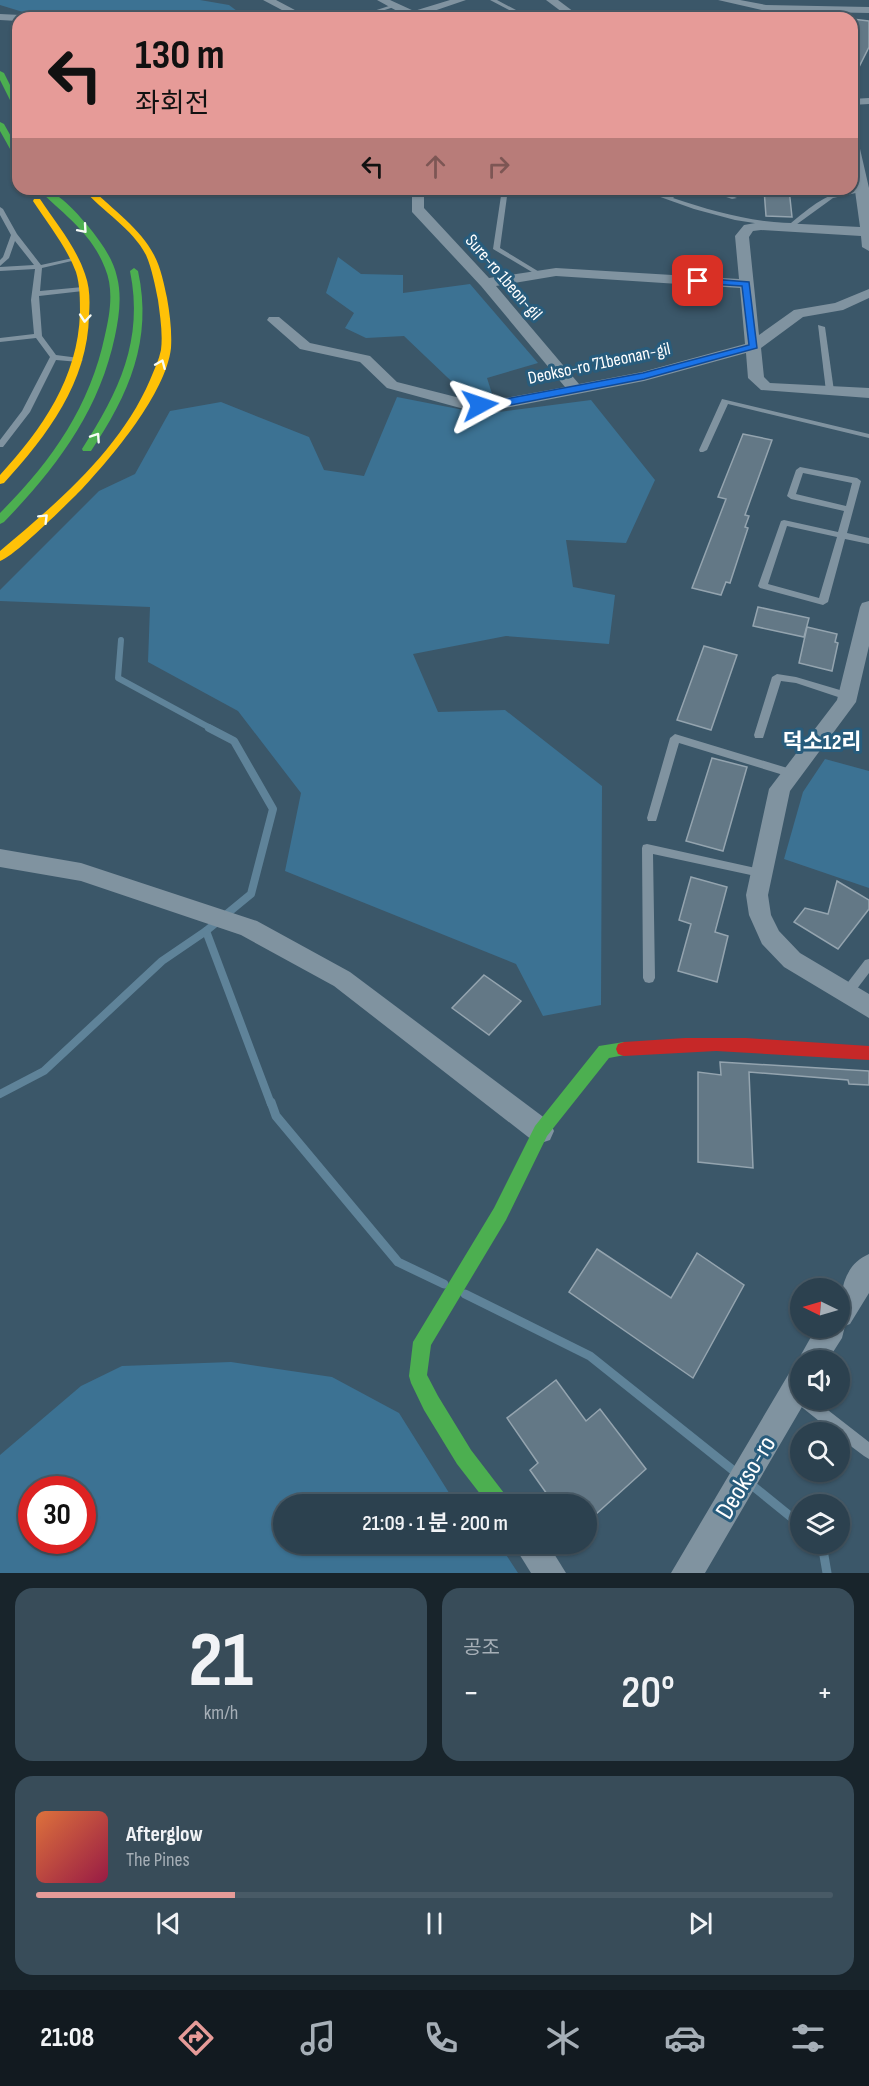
<!DOCTYPE html>
<html lang="ko">
<meta charset="utf-8">
<style>
:root{--surface:#2c414f;--page:#384c59;--text:#f1f3f6;--muted:#a6afb7;--line:#485a66;--accent:#e69b98}
body{margin:0;font-family:"Sofia Sans Condensed","Noto Sans KR",sans-serif;background:var(--page);color:var(--text);height:100vh;display:flex;flex-direction:column;font-size:22px;white-space:nowrap}
*{box-sizing:border-box;margin:0}
p{font-size:20px;color:var(--muted)}
.icon{flex:none;width:33px;height:33px;fill:none;stroke:currentColor;stroke-width:2;stroke-linecap:round;stroke-linejoin:round}
.map{position:relative;height:1573px;overflow:hidden}
.drawer{display:flex;flex-direction:column;gap:15px;padding:15px;background:#18242b;flex:1}
.drawer>*{flex:none}
.guide{position:absolute;left:12px;top:12px;width:846px;height:183px;border-radius:18px;box-shadow:0 2px 4px #0004,0 0 0 2px var(--line);background:#e69b98;color:#111;overflow:hidden}
.needle{width:39px;rotate:275deg}
.tools{position:absolute;left:790px;top:1278px;display:grid;gap:12px}
.tools a{display:grid;place-items:center;width:60px;height:60px;border-radius:50%;background:var(--surface);box-shadow:0 2px 4px #0004,0 0 0 2px var(--line);font-size:30px}
.speed{position:absolute;left:18px;top:1476px;display:flex;gap:12px;font-size:30px;font-weight:700;text-align:center}
.speed>*{display:grid;place-content:center;width:78px;height:78px;border-radius:50%;background:var(--surface);box-shadow:0 2px 4px #0004,0 0 0 2px var(--line);line-height:1}
.speed .limit{border:9px solid #d22;background:#fff;color:#111}
.pin{position:absolute;display:grid;place-items:center;width:51px;height:51px;color:#fff;margin:-26px;border-radius:12px;box-shadow:0 3px 9px #0006}
.me{position:absolute;width:66px;margin:-33px;rotate:85deg;stroke-linejoin:round;filter:drop-shadow(0 0 4px #0008)}
.turn{display:flex;align-items:center;gap:21px;height:126px;padding:0 24px;font-size:27px}
.turn .icon{width:78px;height:78px;stroke-width:2.5}
.turn b{display:block;font-size:42px;line-height:51px}
.lanes{display:flex;align-items:center;height:57px;padding:0 24px;background:#0003;justify-content:center;gap:30px;direction:ltr}
.lanes .off{opacity:.35}
.big{font-size:45px;font-weight:600;line-height:1.1}
.drawer .card{flex:1;display:flex;flex-direction:column;justify-content:center;gap:9px;min-width:0;padding:0 21px;border-radius:18px;background:var(--page)}
.drawer .dial{align-items:center;gap:0}
.dial b{font-size:78px;line-height:1}
.song{display:flex;align-items:center;gap:18px}
.cover{width:72px;height:72px;border-radius:9px;background:linear-gradient(135deg,hsl(20 70% 55%),hsl(340 70% 35%))}
.played{height:6px;border-radius:3px;background:linear-gradient(90deg,var(--accent) 25%,var(--line) 25%)}
.keys{display:flex;justify-content:space-around;direction:ltr}
.heat{display:flex;justify-content:space-between;align-items:center;font-size:33px;direction:ltr}
.drawer .tiles{flex:1;display:grid;gap:15px;grid-template-columns:1fr 1fr}
.card:last-child{grid-column:span 2}
.trip{position:absolute;left:273px;top:1494px;width:324px;height:60px;border-radius:30px;background:var(--surface);box-shadow:0 2px 4px #0004,0 0 0 2px var(--line);font-weight:600;line-height:60px;text-align:center}
.tab-bar{display:flex;height:96px;justify-content:space-around;align-items:center;background:#121a20;color:var(--muted)}
.tab-bar .icon{width:42px;height:42px}
.tab-bar .active{color:var(--accent)}
.tab-bar b{font-size:27px;color:var(--text)}
.map>svg:first-child{display:block}
</style>
<div class="map">
<svg width="869" height="1573" viewBox="0 0 869 1573">
<rect width="100%" height="100%" fill="#3b5769"/>
<g fill="#3c7293" fill-rule="evenodd">
<path d="M0 0H200L229 5 245 17 85 18 36 16 0 5Z"/>
<path d="M338 257 361 274 403 275V293L470 284 538 363 487 378 493 397H468L404 336 366 338 345 328 354 313 326 293Z"/>
<path d="M397 397 484 414 591 400 655 480 626 543 566 540 573 587 615 595 609 644 506 636 413 654 438 712 505 710 602 786 601 1005 543 1016 516 964 285 871 301 793 238 711 148 662 150 607 0 601V590L99 491 135 474 170 411 221 402 309 437 324 470 364 476Z"/>
<path d="M825 759 869 771V888L784 859 803 792Z"/>
<path d="M231 1362 332 1377 399 1413 456 1504H284V1544H499L518 1573H0V1455L81 1386 122 1366ZM32 1490H82V1540H32Z"/>
</g>
<g fill="none" stroke-linecap="round" stroke-linejoin="round">
<path stroke="#5f8399" stroke-width="6" d="M121 640 118 678 212 729"/>
<g stroke="#5f8399" stroke-width="8">
<path d="M206 931 251 894 273 809 234 741 209 728"/>
<path d="M0 1094 44 1071 162 961 206 931 271 1104"/>
</g>
<g stroke="#5f8399" stroke-width="9">
<path d="M271 1102 276 1116 398 1262 444 1284"/>
<path d="M465 1294 590 1356 739 1475"/>
<path d="M748 1482 801 1525"/>
<path d="M822 1544 827 1573"/>
</g>
</g>
<g fill="#637886" stroke="#94a4af" stroke-width="1.5">
<path d="M852 19 869 21V47L852 81Z"/>
<path d="M764 189H789L792 217 766 216Z"/>
<path d="M743 434 772 440 745 515 749 516 745 527 748 528 730 583 726 582 721 595 692 588 726 499 718 497Z"/>
<path d="M758 607 809 618 804 637 753 626Z"/>
<path d="M807 627 837 634 835 642 838 643 832 671 799 663Z"/>
<path d="M704 646 737 655 711 730 677 720Z"/>
<path d="M712 758 747 767 723 851 686 841Z"/>
<path d="M691 877 727 887 715 932 728 936 717 982 678 971 691 924 679 920Z"/>
<path d="M837 881 869 900V909L838 949 794 922 805 908 828 914Z"/>
<path d="M484 975 521 1001 489 1035 452 1008Z"/>
<path d="M720 1062 869 1071V1085L849 1084 848 1080 749 1072 753 1168 698 1162V1072L721 1075Z"/>
<path d="M597 1249 671 1298 697 1253 744 1285 693 1378 569 1292Z"/>
<path d="M556 1380 586 1421 600 1409 646 1469 586 1523V1504H554L530 1470 538 1463 507 1418Z"/>
</g>
<g fill="none" stroke-linecap="round" stroke-linejoin="round">
<g fill="#8093a0" fill-rule="evenodd">
<path d="M490 0H497L531 18H524Z"/>
<path d="M392 5 397 6 360 18H352Z"/>
<path d="M863 188 866 190 865 191 833 198 793 227 773 226 735 220 694 209 638 189H647L667 196 676 189H683L673 198C712 211 750 222 791 223 818 201 828 192 863 188Z"/>
<path d="M502 189H508L500 248 541 273V275H537L493 249Z"/>
<path d="M703 189H713L737 198 732 199Z"/>
<path d="M0 207 3 209 17 234 41 265 73 258 76 260 42 268 40 291 83 287 87 289 83 291 39 296 42 336 56 355 79 358 83 360 79 362 56 360 30 412 3 447H0V440L22 411 50 357 36 338 0 342V338L34 334 31 300 35 269 0 271V267L34 265 15 241 9 258 0 266V260L3 257 11 235 0 215Z"/>
<path d="M818 325 825 327 834 391 830 393 826 391Z"/>
<path d="M722 399 869 434V438L728 404 707 450 703 452H700L699 450Z"/>
<path d="M800 467 857 478 861 481 847 533 869 538V544L845 539 828 602 823 605 760 588 758 586 781 521 784 520 838 532 844 511 791 499 787 496 796 470ZM803 473 852 483 846 506 796 494ZM787 526 837 537 819 598 768 584Z"/>
<path d="M777 674 796 677 850 693 852 696 847 700 796 683 781 681 764 735 763 738H755L754 735 772 677Z"/>
<path d="M675 734 794 770 795 773 790 777 679 743 657 818 656 821H648L647 818 670 738Z"/>
<path d="M647 844 760 869 764 870 766 873 764 876 760 877 653 854 655 978 653 982 649 983 645 982 643 978 642 848 643 845Z"/>
<path d="M869 959V973L850 998 846 999 842 998 840 994 842 990 865 960Z"/>
<path d="M801 1394V1400H815L869 1442V1459L864 1456 840 1438V1432H833L799 1405 797 1400Z"/>
</g>
<g fill="#8093a0" fill-rule="evenodd">
<path d="M263 0H276L310 18H297Z"/>
<path d="M377 0H390L414 11 450 0H466L422 15 425 18 408 17Z"/>
<path d="M546 0H558L582 18H570Z"/>
<path d="M718 0H740L766 5 869 7V13L766 11Z"/>
<path d="M0 14 21 15 26 18H18V21L0 20Z"/>
<path d="M869 98V104L852 105V99Z"/>
<path d="M852 136 858 140 869 188V251L862 247 861 236 761 230 753 231 749 237 759 335 794 310 835 303 869 289V298L843 310 803 317 761 348 764 377 770 383 869 388V398L761 390 748 378 746 353 644 381 495 410 464 409 387 388 360 362 300 349 267 320 269 317H279L310 343 370 356 397 382 464 399 495 400 565 387 481 286 412 212V189H424V208L489 278 556 268 739 279 735 236 744 225 761 222 860 227 852 169ZM556 276 740 288 745 344 642 372 579 384 496 286Z"/>
<path d="M869 601V646L856 702 790 791 768 895 771 915 779 931 800 953 869 994V1018L784 967 762 944 749 915 746 895 769 789 837 700 860 607 862 603Z"/>
<path d="M0 849 81 863 257 921 350 972 550 1122 554 1131 550 1140 541 1143 532 1140 334 986 241 935 81 881 0 867Z"/>
<path d="M869 1254V1293L850 1324 845 1326 842 1338 828 1360H801V1400H806L705 1573H671L791 1370 800 1366 798 1360 816 1328H840C840 1300 839 1267 869 1254Z"/>
<path d="M513 1544H548L566 1573H531Z"/>
</g>
<g fill="#4caf50" fill-rule="evenodd">
<path d="M0 71 4 73 18 101V110L14 108 0 80Z"/>
<path d="M0 122 4 124 18 149V158L14 156 0 131Z"/>
<path d="M38 189C57 189 76 212 88 226 100 241 113 258 117 277 122 296 119 317 115 336 99 412 56 468 4 522L0 524V513C51 462 90 407 105 335 110 314 114 289 105 268 91 232 64 215 38 189Z"/>
<path d="M134 268 138 271C153 340 129 394 91 451H83L82 449C119 392 144 340 130 271Z"/>
<path d="M624 1042 630 1044 632 1049 630 1054 609 1058 547 1136 506 1220 431 1345 427 1375 438 1396 471 1450 507 1497 510 1504H488L457 1464 424 1410 411 1383 409 1376 413 1342 494 1208 535 1126 599 1046Z"/>
</g>
<g fill="#ffc107" fill-rule="evenodd">
<path d="M83 189H92C112 209 141 229 154 255 161 268 164 284 167 298 170 315 172 332 171 348 166 393 112 457 82 489 68 503 15 556 0 561V551C57 503 120 450 150 380 154 370 159 360 161 350 163 333 160 316 158 300 155 285 152 269 146 255 133 229 102 211 83 189Z"/>
<path d="M34 199H40C56 223 76 247 85 274 90 287 90 302 89 315 88 382 47 436 4 483L0 484V475C42 429 78 378 80 313 80 300 80 285 76 272 66 246 48 224 33 201Z"/>
</g>
<path fill="#c62828" fill-rule="evenodd" d="M685 1038H746L869 1046V1060L716 1051 624 1056 618 1054 616 1049 618 1044 624 1042Z"/>
</g>
<defs><path id="oneway-chevron" d="M-2-3.5L2.5 0L-2 3.5" fill="none" stroke-width="1.6" stroke-linecap="round" stroke-linejoin="round" transform="scale(1.5)"/></defs>
<g stroke="#f6fbf6">
<use href="#oneway-chevron" transform="translate(83 229) rotate(49)"/>
<use href="#oneway-chevron" transform="translate(85 318) rotate(95)"/>
<use href="#oneway-chevron" transform="translate(161 364) rotate(-67)"/>
<use href="#oneway-chevron" transform="translate(96 437) rotate(-56)"/>
<use href="#oneway-chevron" transform="translate(44 518) rotate(-45)"/>
</g>
<path fill="#1a73e8" stroke="#114b97" stroke-width="1.5" d="M698 278 749 282 757 348 644 379 495 408H480L474 405 643 373 749 345 742 286 695 283 694 281Z"/>
<g text-anchor="middle" stroke-width="6" stroke-linejoin="round" paint-order="stroke">
<g font-size="18" fill="#fff" stroke="#285c7c">
<text transform="translate(504 277) rotate(49)" y="6">Sure-ro 1beon-gil</text>
<text transform="translate(599 363) rotate(-12)" y="6">Deokso-ro 71beonan-gil</text>
</g>
<g font-size="22" font-weight="bold" fill="#fff" stroke="#285c7c">
<text x="822" y="749">덕소12리</text>
</g>
<g font-size="26" fill="#fff" stroke="#285c7c">
<text transform="translate(745 1477) rotate(-59)" y="9">Deokso-ro</text>
</g>
</g>
</svg>
<div class="tools">
<a><svg class="needle" viewBox="-14 -14 28 28"><path d="M0-13l5 13h-10z" fill="#e53935"/><path d="M0 13l5-13h-10z" fill="#a6afb7"/></svg></a>
<a><svg class="icon" aria-label="sound" viewBox="0 0 24 24"><path d="M4 9h4l5-4v14l-5-4H4zM17 9q2 3 0 6"/></svg></a>
<a><svg class="icon" aria-label="search" viewBox="0 0 24 24"><circle cx="10" cy="10" r="6"/><path d="M15 15l6 6"/></svg></a>
<a><svg class="icon" aria-label="layers" viewBox="0 0 24 24"><path d="M12 4l9 5-9 5-9-5zM3 14l9 5 9-5"/></svg></a>
</div>
<div class="speed"><div class="limit">30</div></div>
<div class="pin" style="left:698px;top:281px;background:#d93025"><svg class="icon" aria-label="arrive" viewBox="0 0 24 24"><path d="M6 21V4h12l-3 4 3 4H6"/></svg></div>
<svg class="me" style="left:480px;top:405px" viewBox="-20 -20 40 40"><path d="M0-17L14 15 0 8-14 15z" fill="#1a73e8" stroke="#fff" stroke-width="4"/></svg>
<div class="trip">21:09 · 1 분 · 200 m</div>
<div class="guide">
<div class="turn"><svg class="icon" aria-label="left" viewBox="0 0 24 24"><path d="M17 20v-9H6M10 6l-5 5 5 5"/></svg><div><b>130 m</b>좌회전</div></div>
<div class="lanes"><svg class="icon" aria-label="left" viewBox="0 0 24 24"><path d="M17 20v-9H6M10 6l-5 5 5 5"/></svg><svg class="icon off" aria-label="ahead" viewBox="0 0 24 24"><path d="M12 20V5M6 11l6-6 6 6"/></svg><svg class="icon off" aria-label="right" viewBox="0 0 24 24"><path d="M7 20v-9h11M14 6l5 5-5 5"/></svg></div>
</div>
</div>
<section class="drawer">
<div class="tiles">
<div class="card dial"><b>21</b><p>km/h</p></div>
<div class="card"><p>공조</p>
<div class="heat"><a>−</a><b class="big">20°</b><a>+</a></div>
</div>
<div class="card">
<div class="song"><i class="cover"></i><div><b>Afterglow</b><p>The Pines</p></div></div>
<div class="played"></div>
<div class="keys"><svg class="icon" aria-label="previous" viewBox="0 0 24 24"><path d="M18 5L8 12l10 7zM5 5v14"/></svg><svg class="icon" aria-label="pause" viewBox="0 0 24 24"><path d="M8 5v14M16 5v14"/></svg><svg class="icon" aria-label="next" viewBox="0 0 24 24"><path d="M6 5l10 7-10 7zM19 5v14"/></svg></div>
</div>
</div>
</section>
<nav class="tab-bar">
<b>21:08</b>
<svg class="icon active" aria-label="directions" viewBox="0 0 24 24"><path d="M12 3l9 9-9 9-9-9zM9 14v-3h6M13 9l2 2-2 2"/></svg>
<svg class="icon" aria-label="music" viewBox="0 0 24 24"><path d="M9 18V5l10-2v13"/><circle cx="6" cy="18" r="3"/><circle cx="16" cy="16" r="3"/></svg>
<svg class="icon" aria-label="phone" viewBox="0 0 24 24"><path d="M5 4h4l2 5-3 2q2 4 5 5l2-3 5 2v4C11 20 4 13 5 4z"/></svg>
<svg class="icon" aria-label="climate" viewBox="0 0 24 24"><path d="M12 3v18M4 7l16 10M4 17L20 7"/></svg>
<svg class="icon" aria-label="car" viewBox="0 0 24 24"><path d="M5 17H2v-5l4-1 3-4h7l3 4 3 1v5h-3M9 17h6M6 11h13"/><circle cx="7" cy="17" r="2"/><circle cx="17" cy="17" r="2"/></svg>
<svg class="icon" aria-label="filters" viewBox="0 0 24 24"><path d="M4 7h16M4 17h16"/><circle cx="9" cy="7" r="2"/><circle cx="15" cy="17" r="2"/></svg>
</nav>
